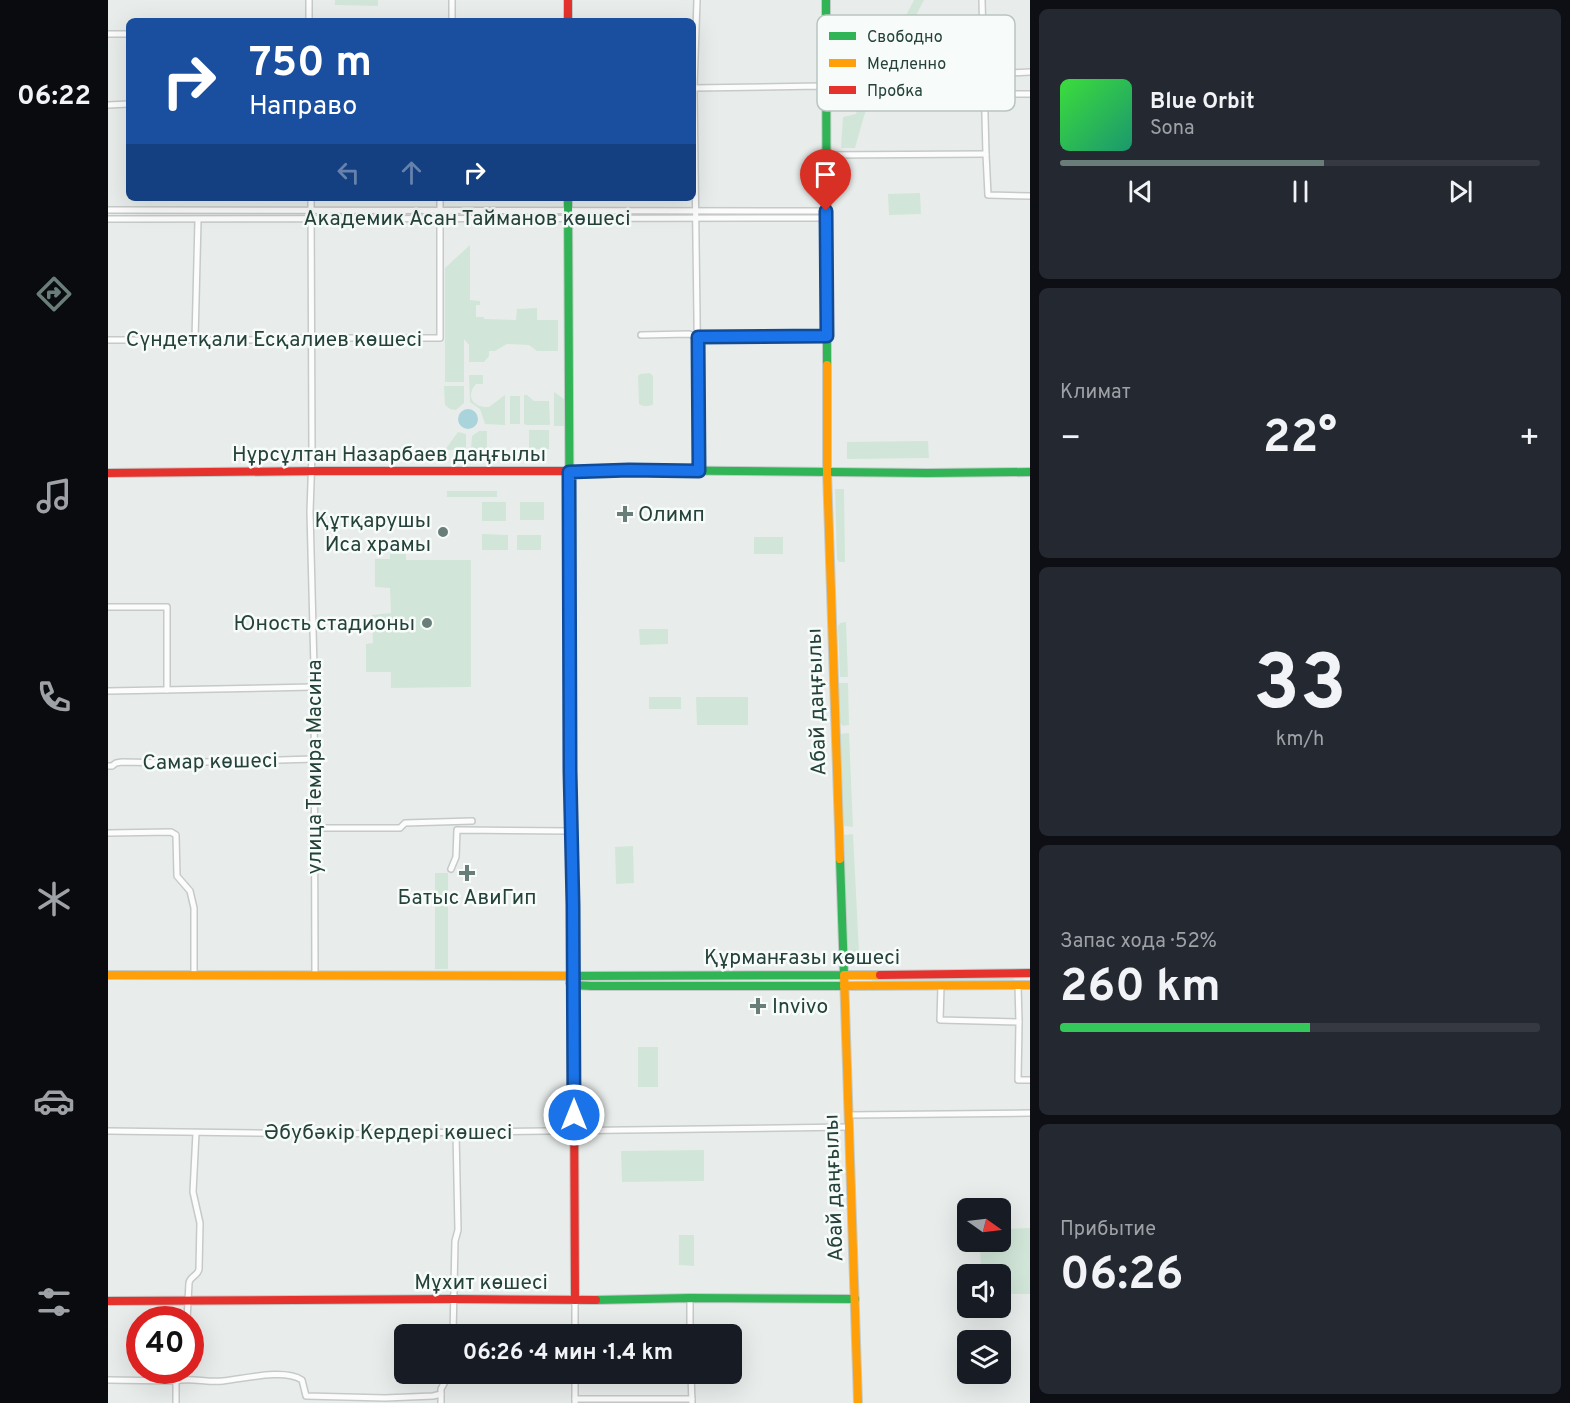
<!DOCTYPE html>
<html lang="ru">
<meta charset="utf-8">
<style>
:root{--surface:#171b24;--page:#242831;--text:#f1f3f6;--muted:#9ea1a6;--line:#363941;--accent:#697e78}
body{margin:0;font-family:Overpass,sans-serif;background:var(--page);color:var(--text);height:100vh;display:flex;flex-direction:column;font-size:22px;white-space:nowrap}
*{box-sizing:border-box;margin:0}
p{font-size:20px;color:var(--muted)}
.icon{flex:none;width:33px;height:33px;fill:none;stroke:currentColor;stroke-width:2;stroke-linecap:round;stroke-linejoin:round}
.map{position:relative;flex:1;overflow:hidden}
.side{display:flex;flex-direction:column;gap:9px;padding:9px;background:#0d0f14;width:540px}
.side>*{flex:none}
.top-card{position:absolute;left:18px;top:18px;width:570px;height:183px;border-radius:9px;box-shadow:0 6px 24px #0002;background:#1a4fa0;color:#fff;overflow:hidden}
.needle{width:39px;rotate:104deg}
.tools{position:absolute;left:849px;top:1198px;display:grid;gap:12px}
.tools a{display:grid;place-items:center;width:54px;height:54px;border-radius:9px;background:var(--surface);box-shadow:0 6px 24px #0002;font-size:30px}
.speed{position:absolute;left:18px;top:1306px;display:flex;gap:12px;font-size:30px;font-weight:700;text-align:center}
.speed>*{display:grid;place-content:center;width:78px;height:78px;border-radius:50%;background:var(--surface);box-shadow:0 6px 24px #0002;line-height:1}
.speed .limit{border:9px solid #d22;background:#fff;color:#111}
.pin{position:absolute;display:grid;place-items:center;width:51px;height:51px;color:#fff;margin:-62px -26px;border-radius:50% 50% 50% 0;rotate:-45deg;box-shadow:0 0 6px #0007}
.pin .icon{rotate:45deg}
.me{position:absolute;width:66px;margin:-33px;rotate:0deg;stroke-linejoin:round;filter:drop-shadow(0 0 4px #0008)}
.turn{display:flex;align-items:center;gap:21px;height:126px;padding:0 24px;font-size:27px}
.turn .icon{width:78px;height:78px;stroke-width:2.5}
.turn b{display:block;font-size:42px;line-height:51px}
.lanes{display:flex;align-items:center;height:57px;padding:0 24px;background:#0003;justify-content:center;gap:30px;direction:ltr}
.lanes .off{opacity:.35}
.big{font-size:45px;font-weight:700;line-height:1.1}
.side .card{flex:1;display:flex;flex-direction:column;justify-content:center;gap:9px;min-width:0;padding:0 21px;border-radius:9px;background:var(--page)}
.side .dial{align-items:center;gap:0}
.dial b{font-size:78px;line-height:1}
.song{display:flex;align-items:center;gap:18px}
.cover{width:72px;height:72px;border-radius:9px;background:linear-gradient(135deg,hsl(120 70% 55%),hsl(160 70% 35%))}
.played{height:6px;border-radius:3px;background:linear-gradient(90deg,var(--accent) 55%,var(--line) 55%)}
.keys{display:flex;justify-content:space-around;direction:ltr}
.heat{display:flex;justify-content:space-between;align-items:center;font-size:33px;direction:ltr}
.charge{height:9px;border-radius:4px;background:linear-gradient(90deg,#34c759 52%,var(--line) 0)}
.trip{position:absolute;left:286px;top:1324px;width:348px;height:60px;border-radius:9px;background:var(--surface);box-shadow:0 6px 24px #0002;font-weight:700;line-height:60px;text-align:center}
main{display:flex;flex:1;min-height:0}
.menu{display:flex;flex-direction:column;width:108px;justify-content:space-around;align-items:center;background:#090b0e;color:var(--muted)}
.menu .icon{width:42px;height:42px}
.menu .on{color:var(--accent)}
.menu b{font-size:27px;color:var(--text)}
.map>svg:first-child{display:block}
</style>
<main>
<nav class="menu">
<b>06:22</b>
<svg class="icon on" aria-label="directions" viewBox="0 0 24 24"><path d="M12 3l9 9-9 9-9-9zM9 14v-3h6M13 9l2 2-2 2"/></svg>
<svg class="icon" aria-label="music" viewBox="0 0 24 24"><path d="M9 18V5l10-2v13"/><circle cx="6" cy="18" r="3"/><circle cx="16" cy="16" r="3"/></svg>
<svg class="icon" aria-label="phone" viewBox="0 0 24 24"><path d="M5 4h4l2 5-3 2q2 4 5 5l2-3 5 2v4C11 20 4 13 5 4z"/></svg>
<svg class="icon" aria-label="climate" viewBox="0 0 24 24"><path d="M12 3v18M4 7l16 10M4 17L20 7"/></svg>
<svg class="icon" aria-label="car" viewBox="0 0 24 24"><path d="M5 17H2v-5l4-1 3-4h7l3 4 3 1v5h-3M9 17h6M6 11h13"/><circle cx="7" cy="17" r="2"/><circle cx="17" cy="17" r="2"/></svg>
<svg class="icon" aria-label="filters" viewBox="0 0 24 24"><path d="M4 7h16M4 17h16"/><circle cx="9" cy="7" r="2"/><circle cx="15" cy="17" r="2"/></svg>
</nav>
<div class="map">
<svg width="922" height="1403" viewBox="0 0 922 1403">
<rect width="100%" height="100%" fill="#e8edeb"/>
<g fill="#d1e6d8">
<path d="M227 0H270V6L227 5Z"/>
<path d="M806 0H816L778 73 766 78Z"/>
<path d="M767 89 756 116 747 148H733L735 117 748 114 756 90Z"/>
<path d="M812 193 813 214 781 215 780 194Z"/>
<path d="M362 245V300L372 301V305H368V317H376V319L408 320 409 309 429 308V320H450V351H429L421 345 399 344 387 351H381V356L376 362H361V345L356 339V382H337V268Z"/>
<path d="M542 373 545 376V404C541 407 535 407 531 404L530 376 532 374Z"/>
<path d="M361 375H375V384H368C357 396 365 408 381 407L397 395V425L377 424 372 409 362 402Z"/>
<path d="M336 386H356V403L348 410 342 409 337 405Z"/>
<path d="M446 392 456 399V426H446Z"/>
<path d="M416 395H419L426 401H441L442 425H419L416 424Z"/>
<rect x="402" y="396" width="10" height="28"/>
<rect x="421" y="430" width="20" height="19"/>
<path d="M371 431H379V450H363L364 436Z"/>
<path d="M350 432 358 434V450H337Z"/>
<path d="M820 441 821 458 739 459V442Z"/>
<path d="M727 489H736L737 562H731L729 559Z"/>
<rect x="339" y="491" width="50" height="6"/>
<rect x="374" y="502" width="24" height="19"/>
<rect x="412" y="502" width="24" height="18"/>
<path d="M374 534 400 535V550H374Z"/>
<rect x="409" y="535" width="24" height="15"/>
<rect x="646" y="537" width="29" height="17"/>
<path d="M282 554H298V560H363V687L283 688V672H258V644L265 643 264 615 283 613 282 588 267 587V559H282Z"/>
<path d="M738 622 740 677H732L730 626 732 623Z"/>
<path d="M531 629H560V644L532 645Z"/>
<path d="M730 683H740L741 725 735 726 732 723Z"/>
<rect x="541" y="697" width="32" height="12"/>
<path d="M588 697H640V725H589Z"/>
<path d="M741 733 745 827 736 826 731 734Z"/>
<path d="M745 834 751 952H740L736 835Z"/>
<path d="M525 846 526 883 508 884 507 847Z"/>
<rect x="327" y="873" width="13" height="96"/>
<path d="M764 978H906L905 982H764Z"/>
<rect x="530" y="1047" width="20" height="40"/>
<path d="M596 1150V1181L514 1182 513 1151Z"/>
<path d="M922 1228V1294H893L892 1275H873L872 1242H892L893 1229Z"/>
<path d="M571 1235H586V1266L571 1265Z"/>
</g>
<circle fill="#a9d4db" cx="360" cy="419" r="10"/>
<g fill="none" stroke-linecap="round" stroke-linejoin="round">
<g stroke="#c5cac8" stroke-width="8">
<g id="street">
<path d="M201 0V21"/>
<path d="M344 0V21"/>
<path d="M589 0 586 88 591 471"/>
<path d="M874 0 878 154 880 195 922 196"/>
<path d="M0 34H21"/>
<path d="M766 85 797 93 922 94"/>
<path d="M760 86 790 29"/>
<path d="M585 88 713 86 754 87 792 78 922 72"/>
<path d="M0 105 21 104"/>
<path d="M718 155 878 154"/>
<path d="M203 198 204 453 202 512 206 668 207 975"/>
<path d="M0 210 719 211"/>
<path d="M0 219 719 218"/>
<path d="M533 335 581 334 589 337 719 336"/>
<path d="M0 340H136L204 338H332V198"/>
<path d="M87 340 90 220"/>
<path d="M0 607H59V690"/>
<path d="M0 691 206 687"/>
<path d="M0 766H4L8 763 14 762 62 763 206 759"/>
<path d="M207 828H292L297 823 364 821"/>
<path d="M0 833 63 832 68 835 69 876 82 891 86 908V975"/>
<path d="M343 869 348 857 349 830 463 831"/>
<path d="M910 985 911 1022"/>
<path d="M833 986 832 1020 911 1022 910 1080H922"/>
<path d="M740 1115 922 1113"/>
<path d="M0 1131 220 1134 741 1127"/>
<path d="M582 1298V1335"/>
<path d="M79 1320 81 1283C82 1276 90 1276 91 1269L92 1223 85 1192 88 1133"/>
<path d="M345 1335 347 1241 350 1230 348 1132"/>
<path d="M467 1335V1300"/>
<path d="M467 1374V1403"/>
<path d="M583 1374 584 1403"/>
<path d="M0 1380 68 1381C81 1377 100 1383 115 1381 135 1379 176 1368 194 1380L198 1396 277 1398 325 1396 333 1394"/>
<path d="M467 1399H584"/>
<path d="M68 1403V1381"/>
<path d="M333 1403V1389L341 1374"/>
</g>
</g>
<g stroke="#c3cbc8" stroke-width="10">
<g id="fast">
<path d="M718 0 719 365"/>
<path d="M460 198 462 593"/>
<path d="M472 471 521 470 819 473 922 472"/>
<path d="M467 976 736 975 732 859"/>
<path d="M462 983 465 985 483 986H736"/>
<path d="M488 1300 582 1298 747 1299"/>
</g>
</g>
<g stroke="#c3cbc8" stroke-width="10">
<g id="slow">
<path d="M719 365V472L732 859"/>
<path d="M462 593 466 1086"/>
<path d="M0 975 467 976"/>
<path d="M736 986 922 985"/>
<path d="M750 1403 736 975H772"/>
</g>
</g>
<g stroke="#c3cbc8" stroke-width="10">
<g id="jam">
<path d="M460 0V21"/>
<path d="M0 473 214 471H472"/>
<path d="M772 975 922 973"/>
<path d="M466 1086 467 1300"/>
<path d="M0 1301 345 1299 488 1300"/>
</g>
</g>
<use href="#street" stroke="#fcfcfc" stroke-width="5"/>
<use href="#fast" stroke="#30b455" stroke-width="8"/>
<use href="#slow" stroke="#ff9f0a" stroke-width="8"/>
<use href="#jam" stroke="#e5322d" stroke-width="8"/>
</g>
<g fill="none" stroke-linecap="round" stroke-linejoin="round">
<g stroke="#114b97" stroke-width="15">
<path id="route" d="M466 1115 465 905 462 771 461 472 521 470 591 471 590 337 719 336 718 211"/>
</g>
<use href="#route" stroke="#1a73e8" stroke-width="10"/>
</g>
<g fill="#697e78" stroke="#f7fbf9" stroke-width="2">
<path d="M514 505h6v6h6v6h-6v6h-6v-6h-6v-6h6z"/>
<circle cx="335" cy="532" r="6"/>
<circle cx="319" cy="623" r="6"/>
<path d="M356 864h6v6h6v6h-6v6h-6v-6h-6v-6h6z"/>
<path d="M647 997h6v6h6v6h-6v6h-6v-6h-6v-6h6z"/>
</g>
<g text-anchor="middle" stroke-width="5" stroke-linejoin="round" paint-order="stroke">
<g font-size="21" fill="#24423a" stroke="#f7fbf9">
<text x="359" y="225">Академик Асан Тайманов көшесі</text>
<text x="166" y="346">Сүндетқали Есқалиев көшесі</text>
<text x="281" y="461">Нұрсұлтан Назарбаев даңғылы</text>
<text transform="translate(708 702) rotate(-92)" y="7">Абай даңғылы</text>
<text transform="translate(102 761) rotate(-1)" y="7">Самар көшесі</text>
<text transform="translate(206 767) rotate(-90)" y="7">улица Темира Масина</text>
<text x="694" y="964">Құрманғазы көшесі</text>
<text x="280" y="1139">Әбубәкір Кердері көшесі</text>
<text transform="translate(725 1188) rotate(-92)" y="7">Абай даңғылы</text>
<text x="373" y="1289">Мұхит көшесі</text>
</g>
<g font-size="21" fill="#24423a" stroke="#f7fbf9" text-anchor="start">
<text x="530" y="521">Олимп</text>
<text x="323" y="527" text-anchor="end">Құтқарушы<tspan x="323" dy="24">Иса храмы</tspan></text>
<text x="307" y="630" text-anchor="end">Юность стадионы</text>
<text x="359" y="904" text-anchor="middle">Батыс АвиГип</text>
<text x="664" y="1013">Invivo</text>
</g>
</g>
<rect x="709" y="15" width="198" height="96" rx="9" fill="#f7fbf9" stroke="#b8c4c0" stroke-width="1.5"/>
<rect x="721" y="32" width="27" height="8" fill="#30b455"/>
<rect x="721" y="59" width="27" height="8" fill="#ff9f0a"/>
<rect x="721" y="86" width="27" height="8" fill="#e5322d"/>
<g font-size="16" fill="#24423a">
<text x="759" y="42">Свободно</text>
<text x="759" y="69">Медленно</text>
<text x="759" y="96">Пробка</text>
</g>
</svg>
<div class="tools">
<a><svg class="needle" viewBox="-14 -14 28 28"><path d="M0-13l5 13h-10z" fill="#e53935"/><path d="M0 13l5-13h-10z" fill="#9ea1a6"/></svg></a>
<a><svg class="icon" aria-label="sound" viewBox="0 0 24 24"><path d="M4 9h4l5-4v14l-5-4H4zM17 9q2 3 0 6"/></svg></a>
<a><svg class="icon" aria-label="layers" viewBox="0 0 24 24"><path d="M12 4l9 5-9 5-9-5zM3 14l9 5 9-5"/></svg></a>
</div>
<div class="speed"><div class="limit">40</div></div>
<div class="pin" style="left:718px;top:211px;background:#d93025"><svg class="icon" aria-label="arrive" viewBox="0 0 24 24"><path d="M6 21V4h12l-3 4 3 4H6"/></svg></div>
<svg class="me" style="left:466px;top:1115px" viewBox="-20 -20 40 40"><circle r="17" fill="#1a73e8" stroke="#fff" stroke-width="3"/><path d="M0-11L8 9 0 5-8 9z" fill="#fff"/></svg>
<div class="trip">06:26 · 4 мин · 1.4 km</div>
<div class="top-card">
<div class="turn"><svg class="icon" aria-label="right" viewBox="0 0 24 24"><path d="M7 20v-9h11M14 6l5 5-5 5"/></svg><div><b>750 m</b>Направо</div></div>
<div class="lanes"><svg class="icon off" aria-label="left" viewBox="0 0 24 24"><path d="M17 20v-9H6M10 6l-5 5 5 5"/></svg><svg class="icon off" aria-label="ahead" viewBox="0 0 24 24"><path d="M12 20V5M6 11l6-6 6 6"/></svg><svg class="icon" aria-label="right" viewBox="0 0 24 24"><path d="M7 20v-9h11M14 6l5 5-5 5"/></svg></div>
</div>
</div>
<section class="side">
<div class="card">
<div class="song"><i class="cover"></i><div><b>Blue Orbit</b><p>Sona</p></div></div>
<div class="played"></div>
<div class="keys"><svg class="icon" aria-label="previous" viewBox="0 0 24 24"><path d="M18 5L8 12l10 7zM5 5v14"/></svg><svg class="icon" aria-label="pause" viewBox="0 0 24 24"><path d="M8 5v14M16 5v14"/></svg><svg class="icon" aria-label="next" viewBox="0 0 24 24"><path d="M6 5l10 7-10 7zM19 5v14"/></svg></div>
</div>
<div class="card"><p>Климат</p>
<div class="heat"><a>−</a><b class="big">22°</b><a>+</a></div>
</div>
<div class="card dial"><b>33</b><p>km/h</p></div>
<div class="card"><p>Запас хода · 52%</p><b class="big">260 km</b><div class="charge"></div></div>
<div class="card"><p>Прибытие</p><b class="big">06:26</b></div>
</section>
</main>
